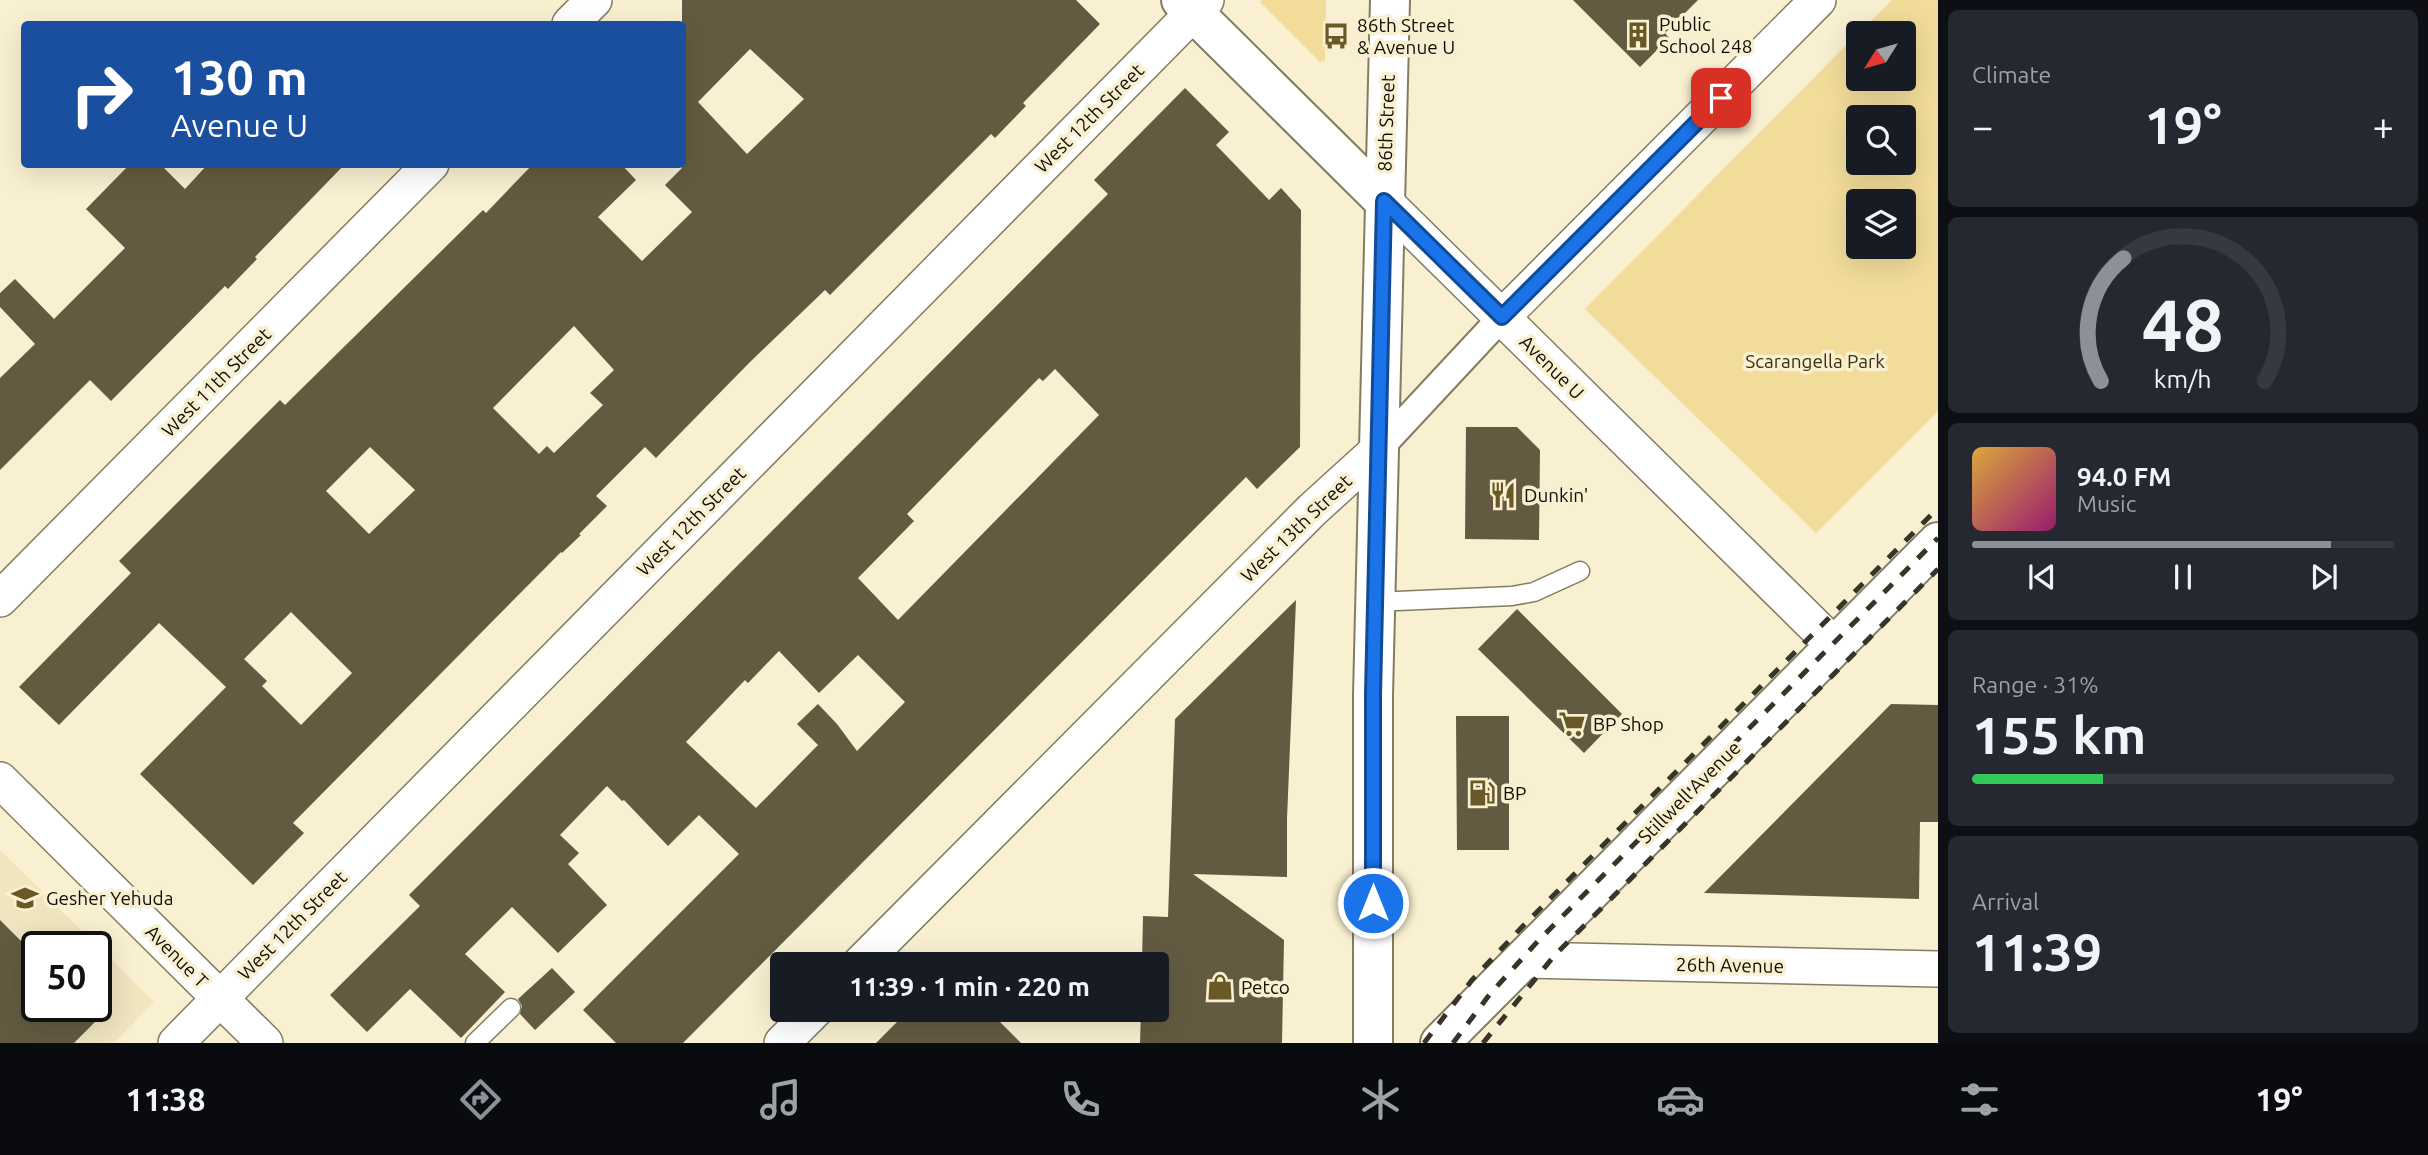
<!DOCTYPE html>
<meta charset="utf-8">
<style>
:root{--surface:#171b24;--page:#242831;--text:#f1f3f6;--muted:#9ea1a6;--line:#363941;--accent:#8c9099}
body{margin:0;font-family:Ubuntu,sans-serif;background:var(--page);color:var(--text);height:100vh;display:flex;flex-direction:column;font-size:26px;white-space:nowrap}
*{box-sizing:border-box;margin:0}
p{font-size:23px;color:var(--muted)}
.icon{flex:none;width:38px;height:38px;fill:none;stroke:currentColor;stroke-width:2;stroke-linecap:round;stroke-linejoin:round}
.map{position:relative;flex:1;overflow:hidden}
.panel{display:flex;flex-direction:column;gap:10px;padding:10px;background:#0d0f14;width:490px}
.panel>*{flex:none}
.hud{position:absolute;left:21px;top:21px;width:665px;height:147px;border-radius:7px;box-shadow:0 7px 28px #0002;background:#1a4fa0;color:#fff;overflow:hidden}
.needle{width:46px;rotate:233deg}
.buttons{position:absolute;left:1846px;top:21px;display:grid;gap:14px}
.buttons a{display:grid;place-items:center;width:70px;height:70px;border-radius:7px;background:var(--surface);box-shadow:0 7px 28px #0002;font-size:35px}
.speed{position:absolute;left:21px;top:931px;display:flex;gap:14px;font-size:35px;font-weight:700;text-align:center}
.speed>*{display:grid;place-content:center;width:91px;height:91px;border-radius:50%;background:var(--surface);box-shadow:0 7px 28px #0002;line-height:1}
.speed .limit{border:4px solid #111;border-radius:10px;background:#fff;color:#111}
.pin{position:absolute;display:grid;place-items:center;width:60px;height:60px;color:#fff;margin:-30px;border-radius:14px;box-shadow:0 4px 10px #0006}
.me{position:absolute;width:77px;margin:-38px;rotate:0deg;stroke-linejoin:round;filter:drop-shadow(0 0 5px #0008)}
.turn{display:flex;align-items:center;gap:24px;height:147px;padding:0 35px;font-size:32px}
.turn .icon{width:91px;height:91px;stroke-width:2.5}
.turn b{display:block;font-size:49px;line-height:60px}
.big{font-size:52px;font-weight:600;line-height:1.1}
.panel .tile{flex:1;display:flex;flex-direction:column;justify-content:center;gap:10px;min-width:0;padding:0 24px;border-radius:10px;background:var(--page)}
.panel .dial{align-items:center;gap:0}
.dial svg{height:182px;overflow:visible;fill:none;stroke:var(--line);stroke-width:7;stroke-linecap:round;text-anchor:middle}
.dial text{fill:var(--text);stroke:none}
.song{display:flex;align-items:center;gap:21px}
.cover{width:84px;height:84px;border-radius:10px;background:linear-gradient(135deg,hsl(40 70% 55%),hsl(320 70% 35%))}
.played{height:7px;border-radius:4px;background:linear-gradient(90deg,var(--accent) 85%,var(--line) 85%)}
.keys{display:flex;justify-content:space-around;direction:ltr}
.heat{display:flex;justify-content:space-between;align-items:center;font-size:38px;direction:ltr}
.charge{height:10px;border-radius:5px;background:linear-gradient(90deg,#34c759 31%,var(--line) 0)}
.trip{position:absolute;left:770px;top:952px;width:399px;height:70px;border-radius:7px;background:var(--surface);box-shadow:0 7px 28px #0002;font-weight:600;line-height:70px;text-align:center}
.tab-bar{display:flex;height:112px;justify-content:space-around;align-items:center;background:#090b0e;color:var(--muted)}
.tab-bar .icon{width:49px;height:49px}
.tab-bar .active{color:var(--accent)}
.tab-bar b{font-size:32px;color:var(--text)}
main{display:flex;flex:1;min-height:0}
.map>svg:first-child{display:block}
</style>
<main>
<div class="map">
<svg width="1938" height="1043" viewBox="0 0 1938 1043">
<rect width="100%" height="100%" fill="#f9efd1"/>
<path fill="#f0e5bf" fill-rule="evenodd" d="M0 850 154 1002 114 1043H0ZM37 947H96V1006H37Z"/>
<g fill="#f1dc9a" fill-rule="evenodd">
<path d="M1262 0H1326L1325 61 1320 62 1260 2Z"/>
<path d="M1892 0H1938V411L1816 533 1585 309 1858 33V79H1904V33H1859ZM1858 117H1904V163H1858ZM1858 201H1904V247H1858Z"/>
</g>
<g fill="#635b41" fill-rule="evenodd">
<path d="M682 0H1076L1100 24 1023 103 1026 106 995 138 991 134 830 295 825 290 749 363 656 458 645 447 596 496 607 506 579 534 581 535 562 553 561 552 293 823 304 833 253 885 140 774 226 687 159 623 59 725 19 687 131 573 119 561 280 400 285 405 483 210 486 213 533 164H621L636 180 598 217 642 261 692 212 665 185 682 168ZM750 49 804 99 747 154 698 102ZM574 326 614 370 590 393 603 405 554 453 547 446 539 454 493 408ZM370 447 415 490 369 534 326 491ZM291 612 352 673 301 725 262 686 267 681 244 659Z"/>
<path d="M1573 0H1698L1665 33 1669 38 1640 67Z"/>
<path d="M1185 88 1229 132 1216 145 1269 200 1281 188 1301 210 1300 447 1257 489 1246 477 683 1043H616L583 1010 739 854 699 815 668 846 624 800 622 801 607 786 560 835 579 853 568 864 607 905 558 953 512 907 465 954 505 992 461 1038 410 989 367 1032 330 995 420 906 409 895 1108 194 1094 180ZM1055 369 1099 415 898 620 858 578 914 521 907 514 1039 378 1043 381ZM779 651 819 693 858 655 905 702 857 751 837 724 818 704 797 724 818 745 756 808 686 742 745 680 748 683Z"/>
<path d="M130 164H160L185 189 208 164H345L255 257 257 259 228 289 225 286 111 401 90 380 0 470V378L35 344 0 307V293L15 279 54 319 125 248 86 209Z"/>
<path d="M1466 427H1517L1540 450 1539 540 1465 539Z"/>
<path d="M1296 600 1287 819V877L1193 874 1284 940 1282 1043H1140L1141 1010H1157V964H1142L1143 916 1168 917 1175 719Z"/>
<path d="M1517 609 1622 714 1584 753 1478 649Z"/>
<path d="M1891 704 1938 705V822H1920L1919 899 1704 893Z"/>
<path d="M1456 716H1509V850H1457Z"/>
<path d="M0 920 37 957V1006H111L74 1043H0Z"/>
<path d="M552 968 575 992 535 1030 520 1014 522 1006 518 999Z"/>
<path d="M909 1010H988L1021 1043H876Z"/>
</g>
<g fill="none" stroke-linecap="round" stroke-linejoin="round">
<g stroke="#847c61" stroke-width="21">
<g id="service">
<path d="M1374 602 1512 596 1534 592 1580 571"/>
<path d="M475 1043 511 1008"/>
</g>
</g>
<g stroke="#847c61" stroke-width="30">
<path id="pedestrian" d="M1378 450 1502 317"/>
</g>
<g stroke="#847c61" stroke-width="38">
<g id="minor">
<path d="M570 24 594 0"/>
<path d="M1384 201 1834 645"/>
<path d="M1502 317 1818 0"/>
<path d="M0 599 431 164"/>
<path d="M0 780 265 1043"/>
<path d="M1523 960 1938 969"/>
<path d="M860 964 1312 510 1378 450"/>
<path d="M176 1043 1206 0"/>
<path d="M782 1043 815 1010"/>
</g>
</g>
<g stroke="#847c61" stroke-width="42">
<g id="secondary">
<path d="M1181 0 1384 201"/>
<path d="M1373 1043V695L1390 0"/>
<path d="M1440 1043 1938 542"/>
</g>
</g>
<use href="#service" stroke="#fff" stroke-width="18"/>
<use href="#pedestrian" stroke="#fff" stroke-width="26"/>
<use href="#minor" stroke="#fff" stroke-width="35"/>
<use href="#secondary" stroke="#fff" stroke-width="38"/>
<g stroke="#383427" stroke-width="5" stroke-dasharray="12 12" stroke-linecap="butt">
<path d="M1424 1043 1472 980 1523 926 1938 508"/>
<path d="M1453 1043 1490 994 1538 941 1938 538"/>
<path d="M1483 1043 1554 956 1938 569"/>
</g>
</g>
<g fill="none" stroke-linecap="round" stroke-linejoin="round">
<g stroke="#114b97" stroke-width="18">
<path id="route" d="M1373 903V695L1384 201 1502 317 1721 98"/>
</g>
<use href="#route" stroke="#1a73e8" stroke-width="12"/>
</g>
<defs>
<g id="building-bare" transform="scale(2.1)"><path d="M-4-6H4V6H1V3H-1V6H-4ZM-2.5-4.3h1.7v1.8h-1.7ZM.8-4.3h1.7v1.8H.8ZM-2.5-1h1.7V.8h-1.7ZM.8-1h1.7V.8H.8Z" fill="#685927" stroke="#f9efd1" stroke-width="2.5" paint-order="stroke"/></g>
<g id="bus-bare" transform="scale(2.1)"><path d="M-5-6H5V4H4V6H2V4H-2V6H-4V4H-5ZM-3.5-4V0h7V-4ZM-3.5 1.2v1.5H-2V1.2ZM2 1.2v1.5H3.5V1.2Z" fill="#685927" stroke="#f9efd1" stroke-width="2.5" paint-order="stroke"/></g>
<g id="restaurant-bare" transform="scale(2.1)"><path d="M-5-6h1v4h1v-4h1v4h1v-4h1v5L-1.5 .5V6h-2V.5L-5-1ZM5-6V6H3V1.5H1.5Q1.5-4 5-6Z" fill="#685927" stroke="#f9efd1" stroke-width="2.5" paint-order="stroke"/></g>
<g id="supermarket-bare" transform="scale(2.1)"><path d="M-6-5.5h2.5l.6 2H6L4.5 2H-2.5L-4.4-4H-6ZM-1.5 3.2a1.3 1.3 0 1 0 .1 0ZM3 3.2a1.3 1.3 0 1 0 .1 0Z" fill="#685927" stroke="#f9efd1" stroke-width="2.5" paint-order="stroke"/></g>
<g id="fuel-bare" transform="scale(2.1)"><path d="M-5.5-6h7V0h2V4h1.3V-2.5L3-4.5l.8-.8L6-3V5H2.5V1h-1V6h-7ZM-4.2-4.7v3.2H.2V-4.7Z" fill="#685927" stroke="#f9efd1" stroke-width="2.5" paint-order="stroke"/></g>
<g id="school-bare" transform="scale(2.1)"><path d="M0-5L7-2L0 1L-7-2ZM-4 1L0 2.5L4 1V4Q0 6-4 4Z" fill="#685927" stroke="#f9efd1" stroke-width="2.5" paint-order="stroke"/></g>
<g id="shop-bare" transform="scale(2.1)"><path d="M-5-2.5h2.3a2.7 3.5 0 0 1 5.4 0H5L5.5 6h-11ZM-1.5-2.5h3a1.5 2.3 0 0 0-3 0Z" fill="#685927" stroke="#f9efd1" stroke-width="2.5" paint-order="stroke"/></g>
</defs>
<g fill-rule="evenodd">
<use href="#building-bare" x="1638" y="35"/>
<use href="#bus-bare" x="1336" y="36"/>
<use href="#restaurant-bare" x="1503" y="495"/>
<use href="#supermarket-bare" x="1572" y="724"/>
<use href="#fuel-bare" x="1482" y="793"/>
<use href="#school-bare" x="25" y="898"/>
<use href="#shop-bare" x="1220" y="987"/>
</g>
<g text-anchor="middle" stroke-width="7" stroke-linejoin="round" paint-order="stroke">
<g font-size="19" fill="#110e05" stroke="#f9efd1" text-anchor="start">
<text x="1659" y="31">Public<tspan x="1659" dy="22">School 248</tspan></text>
<text x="1357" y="32">86th Street<tspan x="1357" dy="22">&amp; Avenue U</tspan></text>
<text x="1524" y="502">Dunkin'</text>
<text x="1593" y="731">BP Shop</text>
<text x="1503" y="800">BP</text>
<text x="46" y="905">Gesher Yehuda</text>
<text x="1241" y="994">Petco</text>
</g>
<g font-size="19" fill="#110e05" stroke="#f9efd1">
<text transform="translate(1089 118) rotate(-45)" y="7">West 12th Street</text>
<text transform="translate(1386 123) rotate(-88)" y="7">86th Street</text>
<text transform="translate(1552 367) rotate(45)" y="7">Avenue U</text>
<text transform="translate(216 382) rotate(-45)" y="7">West 11th Street</text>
<text transform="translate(691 521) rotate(-45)" y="7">West 12th Street</text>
<text transform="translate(1296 528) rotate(-44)" y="7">West 13th Street</text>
<text transform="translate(1689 792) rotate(-45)" y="7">Stillwell Avenue</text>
<text transform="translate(292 925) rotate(-45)" y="7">West 12th Street</text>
<text transform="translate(177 956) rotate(45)" y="7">Avenue T</text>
<text transform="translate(1730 965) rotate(1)" y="7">26th Avenue</text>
</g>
<g font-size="19" fill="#3a3110" stroke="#f9efd1">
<text x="1815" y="368">Scarangella Park</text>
</g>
</g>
</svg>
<div class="buttons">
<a><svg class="needle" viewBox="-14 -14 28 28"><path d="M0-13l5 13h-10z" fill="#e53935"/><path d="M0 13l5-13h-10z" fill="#9ea1a6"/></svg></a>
<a><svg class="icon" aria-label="search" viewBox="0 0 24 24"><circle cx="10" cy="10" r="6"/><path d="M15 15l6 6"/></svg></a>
<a><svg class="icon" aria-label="layers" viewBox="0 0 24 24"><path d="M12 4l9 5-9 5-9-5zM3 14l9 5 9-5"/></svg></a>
</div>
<div class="speed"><div class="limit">50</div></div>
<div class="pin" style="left:1721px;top:98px;background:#d93025"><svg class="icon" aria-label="arrive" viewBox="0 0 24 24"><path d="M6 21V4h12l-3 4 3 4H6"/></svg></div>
<svg class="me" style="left:1373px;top:903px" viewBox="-20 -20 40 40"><circle r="17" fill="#1a73e8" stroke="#fff" stroke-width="3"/><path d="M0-11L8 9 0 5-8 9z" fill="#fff"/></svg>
<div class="trip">11:39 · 1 min · 220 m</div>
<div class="hud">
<div class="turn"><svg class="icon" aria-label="right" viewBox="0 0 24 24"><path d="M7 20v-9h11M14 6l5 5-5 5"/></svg><div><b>130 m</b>Avenue U</div></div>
</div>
</div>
<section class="panel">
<div class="tile"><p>Climate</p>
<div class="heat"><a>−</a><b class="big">19°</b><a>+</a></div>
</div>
<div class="tile dial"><svg viewBox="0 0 100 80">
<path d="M14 69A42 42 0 1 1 86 69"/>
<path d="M14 69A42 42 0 0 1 24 15" stroke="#8c9099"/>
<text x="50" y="56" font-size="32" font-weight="700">48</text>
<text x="50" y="72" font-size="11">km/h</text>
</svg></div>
<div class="tile">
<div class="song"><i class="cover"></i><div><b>94.0 FM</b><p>Music</p></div></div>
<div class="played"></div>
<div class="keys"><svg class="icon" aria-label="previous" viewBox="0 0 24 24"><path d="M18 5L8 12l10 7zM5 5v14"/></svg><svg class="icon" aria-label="pause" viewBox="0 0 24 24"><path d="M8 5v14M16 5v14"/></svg><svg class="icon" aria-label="next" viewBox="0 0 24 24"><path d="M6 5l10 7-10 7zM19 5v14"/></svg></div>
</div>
<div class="tile"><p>Range · 31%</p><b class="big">155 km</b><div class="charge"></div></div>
<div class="tile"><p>Arrival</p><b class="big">11:39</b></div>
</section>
</main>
<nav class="tab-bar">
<b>11:38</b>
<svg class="icon active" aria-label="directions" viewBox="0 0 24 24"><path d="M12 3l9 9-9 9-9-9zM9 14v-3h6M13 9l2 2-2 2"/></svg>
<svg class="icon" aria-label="music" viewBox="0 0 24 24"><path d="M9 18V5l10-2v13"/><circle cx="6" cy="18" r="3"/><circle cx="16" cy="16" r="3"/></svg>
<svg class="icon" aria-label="phone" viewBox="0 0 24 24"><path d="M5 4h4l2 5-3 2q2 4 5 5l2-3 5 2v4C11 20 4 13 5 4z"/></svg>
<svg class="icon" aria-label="climate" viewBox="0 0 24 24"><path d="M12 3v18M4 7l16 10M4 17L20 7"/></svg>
<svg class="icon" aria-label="car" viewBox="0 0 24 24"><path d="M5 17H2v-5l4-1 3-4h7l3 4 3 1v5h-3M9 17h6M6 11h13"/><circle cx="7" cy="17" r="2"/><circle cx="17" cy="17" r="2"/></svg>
<svg class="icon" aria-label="filters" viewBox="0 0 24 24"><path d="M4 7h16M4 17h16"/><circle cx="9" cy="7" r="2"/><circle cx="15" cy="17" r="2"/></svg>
<b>19°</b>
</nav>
